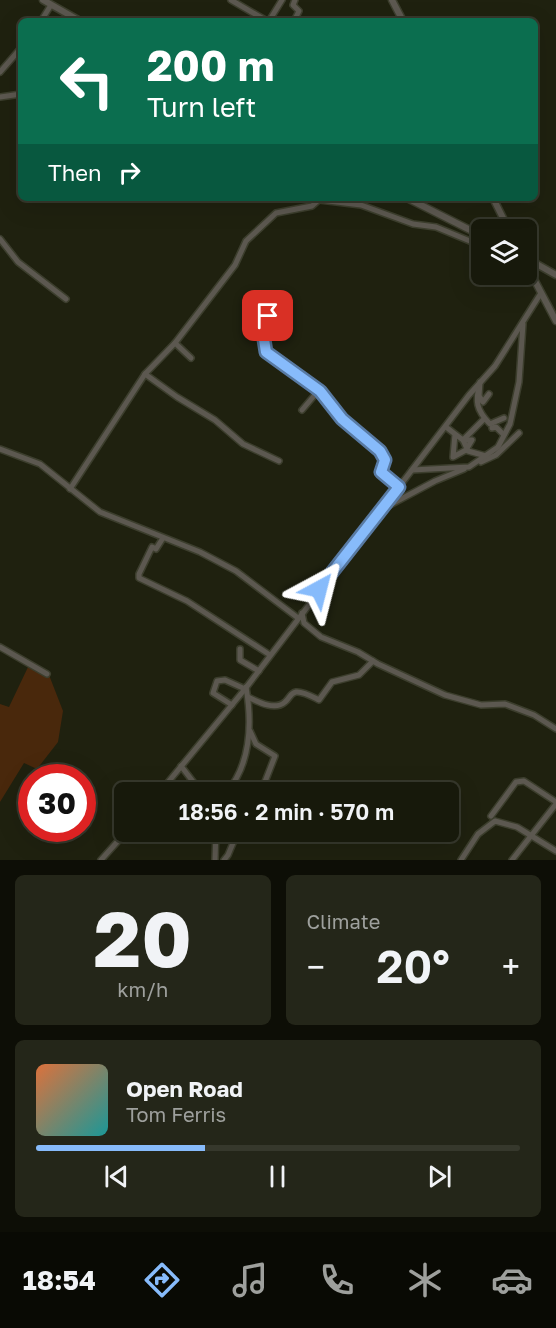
<!DOCTYPE html>
<meta charset="utf-8">
<style>
:root{--surface:#17190b;--page:#242619;--text:#f1f3f6;--muted:#9ea09d;--line:#36382c;--accent:#87bbfb}
body{margin:0;font-family:"Golos Text",sans-serif;background:var(--page);color:var(--text);height:100vh;display:flex;flex-direction:column;font-size:22px;white-space:nowrap}
*{box-sizing:border-box;margin:0}
p{font-size:20px;color:var(--muted)}
.icon{flex:none;width:33px;height:33px;fill:none;stroke:currentColor;stroke-width:2;stroke-linecap:round;stroke-linejoin:round}
.map{position:relative;height:860px;overflow:hidden}
.sheet{display:flex;flex-direction:column;gap:15px;padding:15px;background:#0d0e06;flex:1}
.sheet>*{flex:none}
.top-card{position:absolute;left:18px;top:18px;width:520px;height:183px;border-radius:9px;box-shadow:0 6px 24px #0002,0 0 0 2px var(--line);background:#0b6e4f;color:#fff;overflow:hidden}
.fabs{position:absolute;left:471px;top:219px;display:grid;gap:12px}
.fabs a{display:grid;place-items:center;width:66px;height:66px;border-radius:9px;background:var(--surface);box-shadow:0 6px 24px #0002,0 0 0 2px var(--line);font-size:30px}
.speed{position:absolute;left:18px;top:764px;display:flex;gap:12px;font-size:30px;font-weight:700;text-align:center}
.speed>*{display:grid;place-content:center;width:78px;height:78px;border-radius:50%;background:var(--surface);box-shadow:0 6px 24px #0002,0 0 0 2px var(--line);line-height:1}
.speed .limit{border:9px solid #d22;background:#fff;color:#111}
.pin{position:absolute;display:grid;place-items:center;width:51px;height:51px;color:#fff;margin:-26px;border-radius:12px;box-shadow:0 3px 9px #0006}
.me{position:absolute;width:66px;margin:-33px;rotate:38deg;stroke-linejoin:round;filter:drop-shadow(0 0 4px #0008)}
.turn{display:flex;align-items:center;gap:21px;height:126px;padding:0 30px;font-size:27px}
.turn .icon{width:78px;height:78px;stroke-width:2.5}
.turn b{display:block;font-size:42px;line-height:51px}
.then{display:flex;align-items:center;height:57px;padding:0 30px;background:#0003;gap:12px;font-size:22px}
.big{font-size:45px;font-weight:600;line-height:1.1}
.sheet .widget{flex:1;display:flex;flex-direction:column;justify-content:center;gap:9px;min-width:0;padding:0 21px;border-radius:9px;background:var(--page)}
.sheet .dial{align-items:center;gap:0}
.dial b{font-size:78px;line-height:1}
.song{display:flex;align-items:center;gap:18px}
.cover{width:72px;height:72px;border-radius:9px;background:linear-gradient(135deg,hsl(20 70% 55%),hsl(180 70% 35%))}
.played{height:6px;border-radius:3px;background:linear-gradient(90deg,var(--accent) 35%,var(--line) 35%)}
.keys{display:flex;justify-content:space-around;direction:ltr}
.heat{display:flex;justify-content:space-between;align-items:center;font-size:33px;direction:ltr}
.sheet .tiles{flex:1;display:grid;gap:15px;grid-template-columns:1fr 1fr}
.widget:last-child{grid-column:span 2}
.trip{position:absolute;left:114px;top:782px;width:345px;height:60px;border-radius:9px;background:var(--surface);box-shadow:0 6px 24px #0002,0 0 0 2px var(--line);font-weight:600;line-height:60px;text-align:center}
.tabs{display:flex;height:96px;justify-content:space-around;align-items:center;background:#090a04;color:var(--muted)}
.tabs .icon{width:42px;height:42px}
.tabs .on{color:var(--accent)}
.tabs b{font-size:27px;color:var(--text)}
.map>svg:first-child{display:block}
</style>
<div class="map">
<svg width="556" height="860" viewBox="0 0 556 860">
<rect width="100%" height="100%" fill="#1f210f"/>
<path fill="#49280c" d="M29 665 49 675 63 711 58 742 37 769 24 763 0 802V704L9 707Z"/>
<g fill="none" stroke-linecap="round" stroke-linejoin="round">
<g stroke="#3c3e2d" stroke-width="8">
<g id="minor">
<path d="M231 0 267 21"/>
<path d="M41 21 51 5"/>
<path d="M269 21 282 0"/>
<path d="M294 21 299 11 293 5 295 0"/>
<path d="M0 72 21 48"/>
<path d="M0 97 21 94"/>
<path d="M320 200 361 205 413 224 436 227 482 246"/>
<path d="M0 239 18 262 66 299"/>
<path d="M268 316 262 327V342L269 356 316 387 342 419 377 449 385 460 381 472 399 487"/>
<path d="M175 343 235 265 246 241 276 213 312 206 321 198"/>
<path d="M145 374 177 397 215 420 243 444 279 461"/>
<path d="M489 394 483 402 479 396 480 382C475 401 476 410 490 424L504 418"/>
<path d="M302 410 319 390"/>
<path d="M484 419 463 440 468 451 486 456"/>
<path d="M446 427 455 434 453 457 466 450 472 440H463L455 434"/>
<path d="M492 428 496 427 504 435"/>
<path d="M0 449 40 464 100 512 200 552 236 571 298 618"/>
<path d="M481 462 496 455 519 433"/>
<path d="M412 470 469 467 498 447 510 424 519 382 523 324"/>
<path d="M70 489 145 374 175 343 191 358"/>
<path d="M386 507 435 481 464 469"/>
<path d="M163 538 156 549 152 547 139 574V578L187 601 270 655"/>
<path d="M302 613 304 623 321 637 358 652 378 664 445 695 481 705 505 704 534 715 556 729"/>
<path d="M0 647 47 674"/>
<path d="M240 649V660L259 671"/>
<path d="M248 697C258 702 275 711 285 702 290 698 290 693 296 692 303 691 313 697 319 700L332 682 359 675 373 661"/>
<path d="M232 705 213 693 217 681 225 680 245 689"/>
<path d="M250 731 256 744 275 756 261 792"/>
<path d="M181 766 201 792"/>
<path d="M160 792 245 689 469 395 495 366 541 293"/>
<path d="M227 792C251 763 252 722 246 687"/>
<path d="M491 816 516 782 524 781 556 802"/>
<path d="M101 860 127 831"/>
<path d="M215 860 216 831"/>
<path d="M224 860 228 855 238 831"/>
<path d="M461 860 478 834 495 821 517 827 556 851"/>
<path d="M512 860 556 804"/>
</g>
</g>
<g stroke="#3c3e2d" stroke-width="9">
<g id="tertiary">
<path d="M43 0 80 21"/>
<path d="M392 0 403 21"/>
<path d="M407 198 482 236"/>
<path d="M493 198 509 230"/>
<path d="M526 258 556 275"/>
<path d="M526 264 556 321"/>
</g>
</g>
<use href="#minor" stroke="#5c5850" stroke-width="5"/>
<use href="#tertiary" stroke="#5c5850" stroke-width="6"/>
</g>
<g fill="none" stroke-linecap="round" stroke-linejoin="round">
<g stroke="#587aa3" stroke-width="15">
<path id="route" d="M268 316 262 327 266 352 320 391 342 419 380 451 385 460 381 472 399 487 319 589"/>
</g>
<use href="#route" stroke="#87bbfb" stroke-width="10"/>
</g>
</svg>
<div class="fabs">
<a><svg class="icon" aria-label="layers" viewBox="0 0 24 24"><path d="M12 4l9 5-9 5-9-5zM3 14l9 5 9-5"/></svg></a>
</div>
<div class="speed"><div class="limit">30</div></div>
<div class="pin" style="left:268px;top:316px;background:#d93025"><svg class="icon" aria-label="arrive" viewBox="0 0 24 24"><path d="M6 21V4h12l-3 4 3 4H6"/></svg></div>
<svg class="me" style="left:319px;top:589px" viewBox="-20 -20 40 40"><path d="M0-17L14 15 0 8-14 15z" fill="#87bbfb" stroke="#fff" stroke-width="4"/></svg>
<div class="trip">18:56 · 2 min · 570 m</div>
<div class="top-card">
<div class="turn"><svg class="icon" aria-label="left" viewBox="0 0 24 24"><path d="M17 20v-9H6M10 6l-5 5 5 5"/></svg><div><b>200 m</b>Turn left</div></div>
<div class="then">Then<svg class="icon" aria-label="right" viewBox="0 0 24 24"><path d="M7 20v-9h11M14 6l5 5-5 5"/></svg></div>
</div>
</div>
<section class="sheet">
<div class="tiles">
<div class="widget dial"><b>20</b><p>km/h</p></div>
<div class="widget"><p>Climate</p>
<div class="heat"><a>−</a><b class="big">20°</b><a>+</a></div>
</div>
<div class="widget">
<div class="song"><i class="cover"></i><div><b>Open Road</b><p>Tom Ferris</p></div></div>
<div class="played"></div>
<div class="keys"><svg class="icon" aria-label="previous" viewBox="0 0 24 24"><path d="M18 5L8 12l10 7zM5 5v14"/></svg><svg class="icon" aria-label="pause" viewBox="0 0 24 24"><path d="M8 5v14M16 5v14"/></svg><svg class="icon" aria-label="next" viewBox="0 0 24 24"><path d="M6 5l10 7-10 7zM19 5v14"/></svg></div>
</div>
</div>
</section>
<nav class="tabs">
<b>18:54</b>
<svg class="icon on" aria-label="directions" viewBox="0 0 24 24"><path d="M12 3l9 9-9 9-9-9zM9 14v-3h6M13 9l2 2-2 2"/></svg>
<svg class="icon" aria-label="music" viewBox="0 0 24 24"><path d="M9 18V5l10-2v13"/><circle cx="6" cy="18" r="3"/><circle cx="16" cy="16" r="3"/></svg>
<svg class="icon" aria-label="phone" viewBox="0 0 24 24"><path d="M5 4h4l2 5-3 2q2 4 5 5l2-3 5 2v4C11 20 4 13 5 4z"/></svg>
<svg class="icon" aria-label="climate" viewBox="0 0 24 24"><path d="M12 3v18M4 7l16 10M4 17L20 7"/></svg>
<svg class="icon" aria-label="car" viewBox="0 0 24 24"><path d="M5 17H2v-5l4-1 3-4h7l3 4 3 1v5h-3M9 17h6M6 11h13"/><circle cx="7" cy="17" r="2"/><circle cx="17" cy="17" r="2"/></svg>
</nav>
